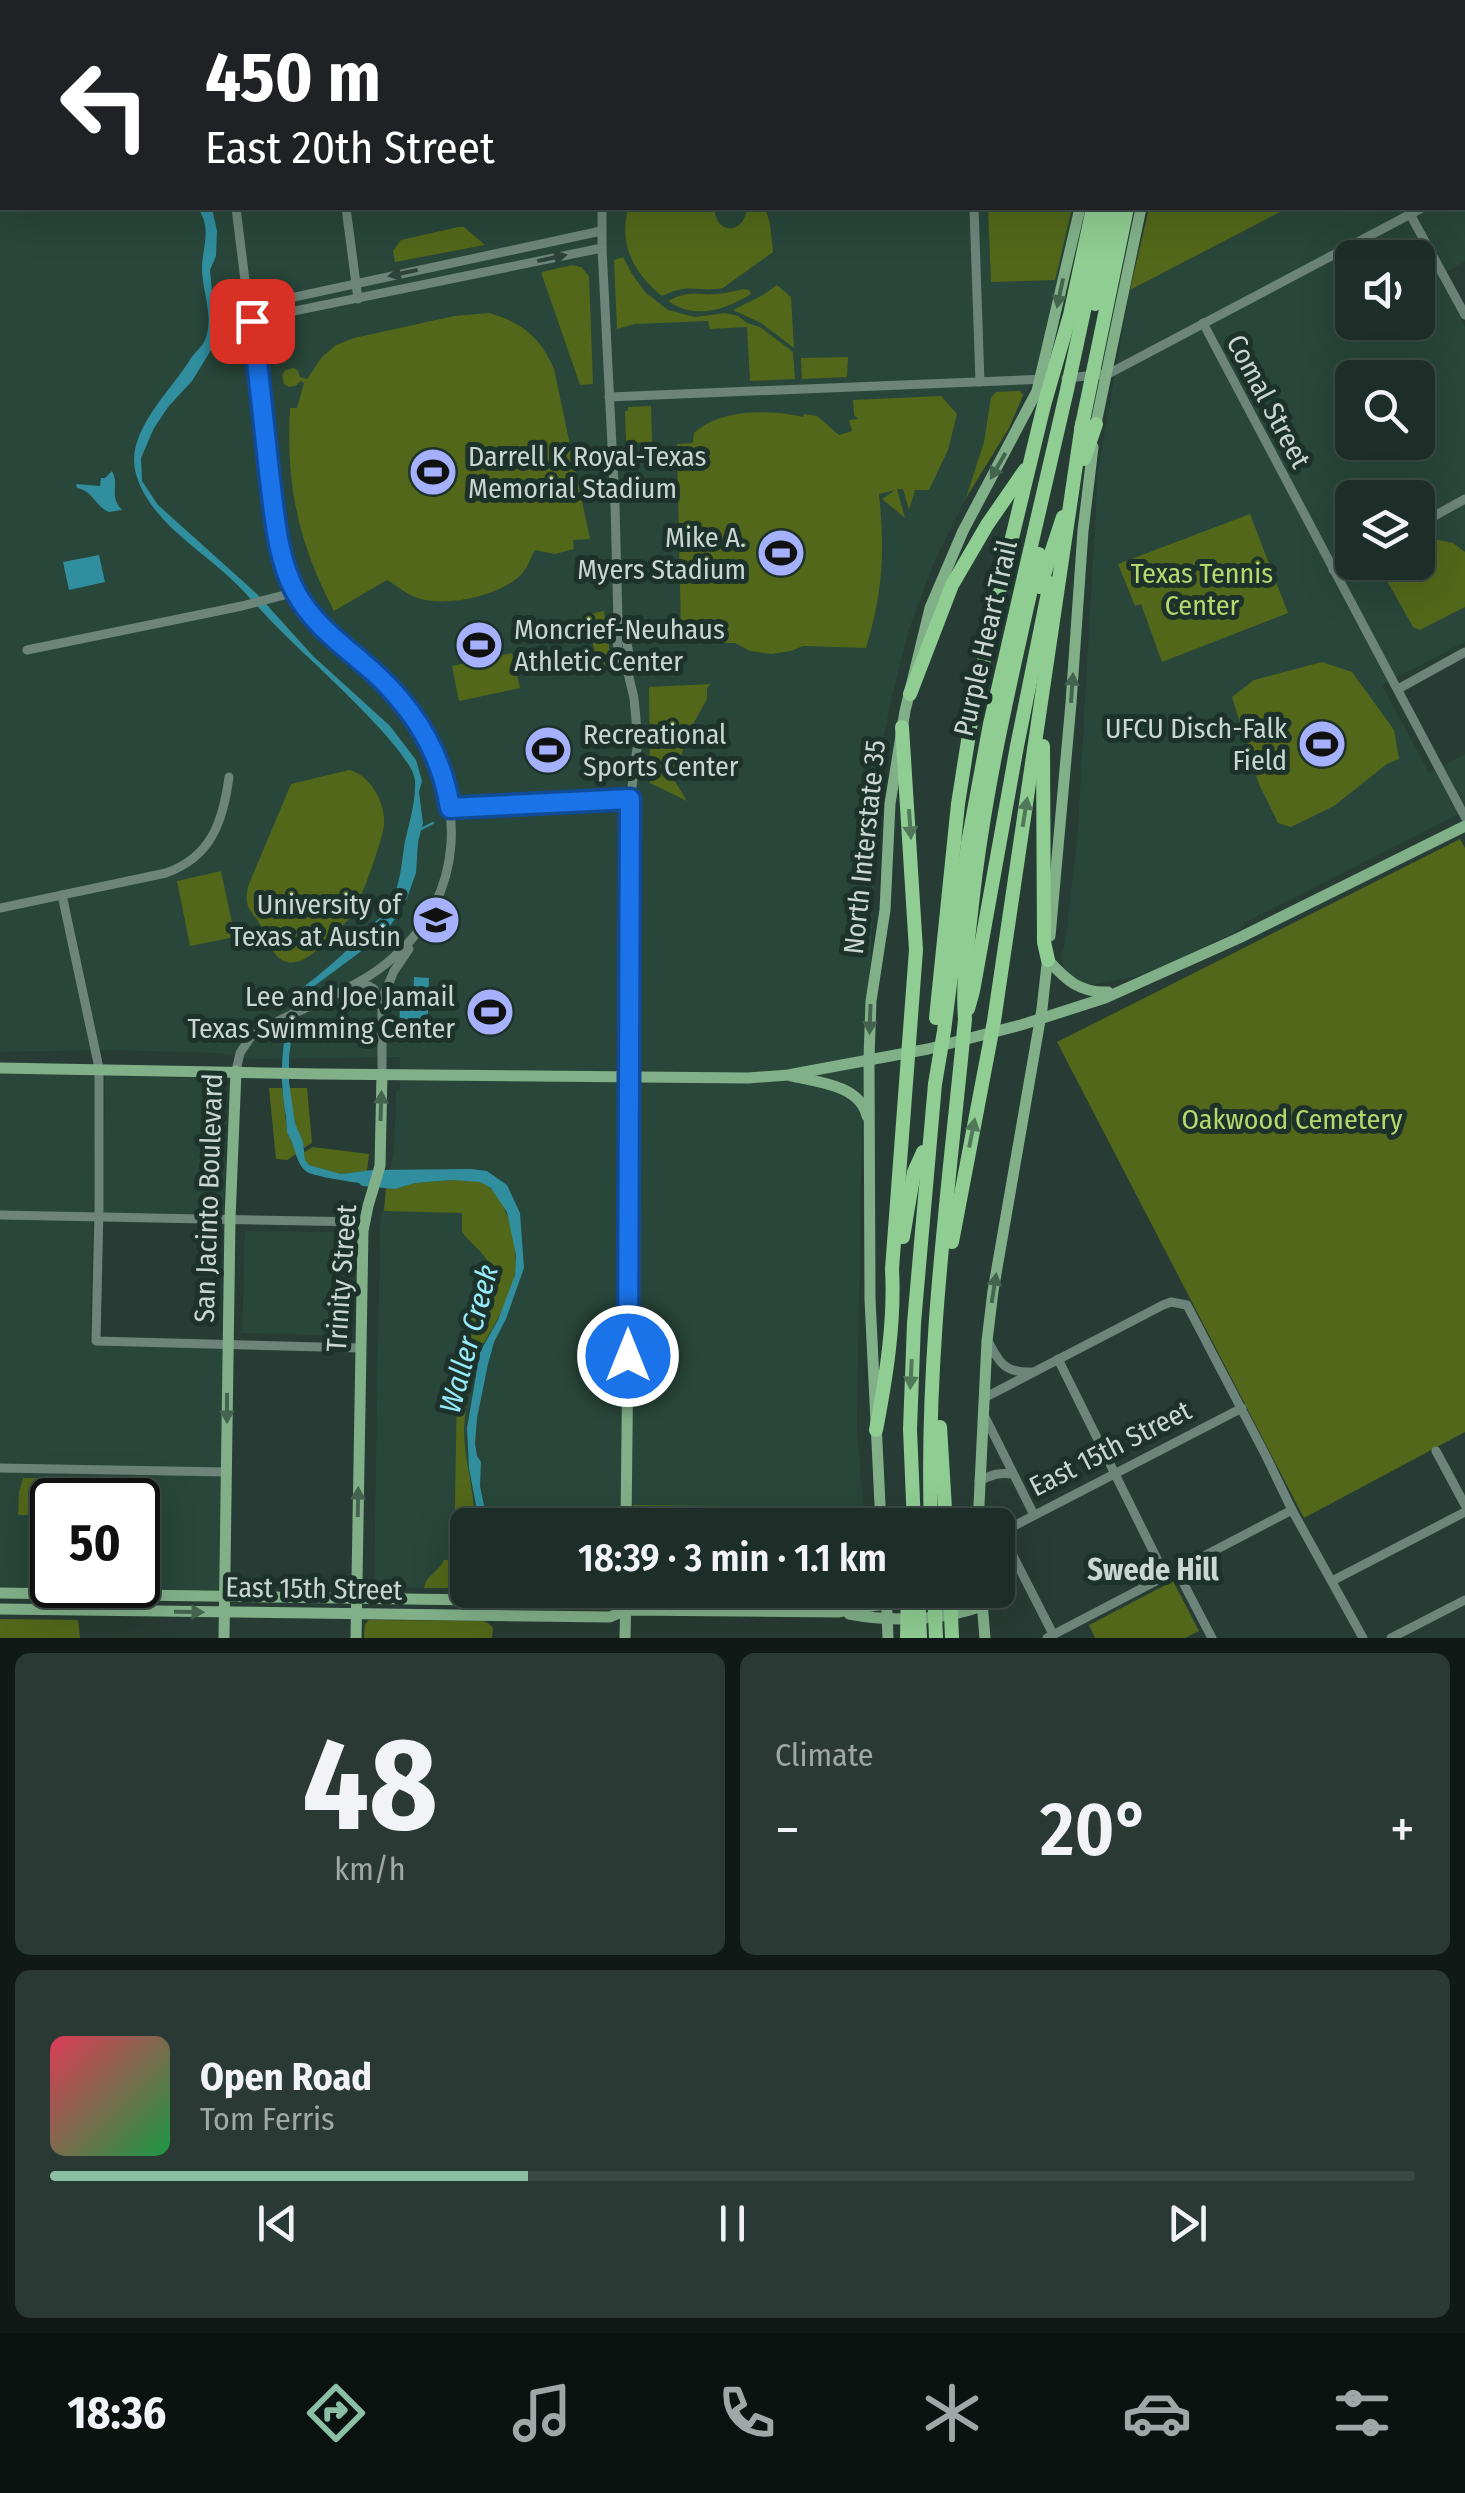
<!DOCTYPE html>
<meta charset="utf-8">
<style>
:root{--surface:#1d2d27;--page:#2a3933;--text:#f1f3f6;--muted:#a0a8a7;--line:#3b4944;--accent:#8abfa5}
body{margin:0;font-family:"Fira Sans Condensed",sans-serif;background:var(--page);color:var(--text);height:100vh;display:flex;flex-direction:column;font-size:38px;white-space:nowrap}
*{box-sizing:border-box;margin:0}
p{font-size:32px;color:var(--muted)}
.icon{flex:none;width:55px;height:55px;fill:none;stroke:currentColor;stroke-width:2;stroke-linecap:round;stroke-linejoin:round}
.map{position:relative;height:1638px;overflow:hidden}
.details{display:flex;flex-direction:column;gap:15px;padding:15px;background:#101915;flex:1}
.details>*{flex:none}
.hud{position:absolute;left:0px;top:0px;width:1465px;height:210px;box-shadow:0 10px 40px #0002,0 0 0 2px var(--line);background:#202124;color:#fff;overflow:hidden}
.buttons{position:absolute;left:1335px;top:240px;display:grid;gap:20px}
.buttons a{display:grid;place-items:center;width:100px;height:100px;border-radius:15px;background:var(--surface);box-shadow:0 10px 40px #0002,0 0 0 2px var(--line);font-size:50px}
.speed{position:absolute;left:30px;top:1478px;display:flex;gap:20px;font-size:50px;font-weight:700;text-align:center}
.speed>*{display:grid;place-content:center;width:130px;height:130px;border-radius:50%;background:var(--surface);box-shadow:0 10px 40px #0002,0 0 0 2px var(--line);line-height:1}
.speed .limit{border:5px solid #111;border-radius:15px;background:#fff;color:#111}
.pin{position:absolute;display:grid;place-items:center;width:85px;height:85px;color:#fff;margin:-42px;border-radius:20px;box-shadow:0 5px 15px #0006}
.me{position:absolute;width:110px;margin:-55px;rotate:0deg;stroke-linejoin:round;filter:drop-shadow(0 0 8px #0008)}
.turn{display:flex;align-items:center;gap:35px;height:210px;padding:0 40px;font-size:45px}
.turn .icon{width:130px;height:130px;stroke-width:2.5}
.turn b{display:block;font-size:70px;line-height:85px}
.big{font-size:75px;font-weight:600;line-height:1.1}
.details .card{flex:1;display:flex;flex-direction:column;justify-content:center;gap:15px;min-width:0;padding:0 35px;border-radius:15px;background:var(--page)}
.details .dial{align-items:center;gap:0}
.dial b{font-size:130px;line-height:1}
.song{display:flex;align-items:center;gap:30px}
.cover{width:120px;height:120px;border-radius:15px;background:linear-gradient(135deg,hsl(350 70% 55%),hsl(140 70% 35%))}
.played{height:10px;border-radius:5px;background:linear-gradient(90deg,var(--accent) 35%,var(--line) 35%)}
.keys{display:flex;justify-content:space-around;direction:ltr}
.heat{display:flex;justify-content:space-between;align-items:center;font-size:55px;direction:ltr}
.details .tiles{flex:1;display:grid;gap:15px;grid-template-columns:1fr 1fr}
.card:last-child{grid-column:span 2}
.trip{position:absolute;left:450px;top:1508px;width:565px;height:100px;border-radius:15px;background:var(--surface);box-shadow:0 10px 40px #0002,0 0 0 2px var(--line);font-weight:600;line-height:100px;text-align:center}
.tabs{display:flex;height:160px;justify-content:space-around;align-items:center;background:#0c1210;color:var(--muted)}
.tabs .icon{width:70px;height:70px}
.tabs .active{color:var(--accent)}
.tabs b{font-size:45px;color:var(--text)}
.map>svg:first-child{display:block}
</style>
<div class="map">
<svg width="1465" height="1638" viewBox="0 0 1465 1638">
<rect width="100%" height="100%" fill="#273c34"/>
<g fill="#28463a" fill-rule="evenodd">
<path d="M0 0H1122L1121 2H2V208H1075L1039 368 1007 430 963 504 935 560 909 629 891 700 882 745 878 791 867 1049 863 1055 857 1428 865 1525H468L467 1589 379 1587 374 1582 380 1224 394 1149 396 1092 400 1090V1057L255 1059 218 1053 107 1050 0 1052Z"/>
<path d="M1299 0H1465V262L1439 276 1465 327V642L1382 685 1429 773 1465 754V811L1244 923 1241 929 1166 966 1135 977 1090 985 1066 974 1061 958 1065 942 1077 843 1098 470 1130 290 1288 208H1462V2H1300ZM1352 258H1418V322H1352ZM1352 378H1418V442H1352ZM1352 498H1418V562H1352Z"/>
<path d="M0 1074H96L90 1344 223 1347 219 1592 0 1589ZM52 1500H138V1585H52Z"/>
<path d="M105 1076 227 1079 224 1214 103 1213Z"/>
<path d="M245 1231 346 1232 345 1336 242 1333Z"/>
<path d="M505 1590H853L843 1595 778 1599Z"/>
</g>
<g fill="#52671a">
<path d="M628 208H714C716 235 744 235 747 208H765L770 223 773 252 723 288C697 293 691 282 662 296 633 272 619 246 628 208Z"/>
<path d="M988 208H1072L1055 280 991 282Z"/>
<path d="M1149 208H1288L1130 290Z"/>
<path d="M458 227H464L485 245 395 262 393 251 401 240Z"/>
<path d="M623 257 632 274 645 292 668 310 695 317 725 313 738 316 747 323 760 327 793 352 795 379 750 381 747 327 710 329 708 321 635 324 617 329 614 260Z"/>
<path d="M572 265 581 267 589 276 593 384 580 385 542 275V272Z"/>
<path d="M777 285 791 297 794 348 761 323 733 310 763 295Z"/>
<path d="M744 289 749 290 751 294C725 310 695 320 668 301 691 289 696 296 718 294 727 293 735 291 744 289Z"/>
<path d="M489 313C522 322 541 338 554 369L590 539 573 540 574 549 555 554 535 550C531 556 529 565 524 571 506 595 449 607 421 599 408 596 399 587 387 580L334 611C298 542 286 486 290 408H297L304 383 300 381 297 385 289 387 284 384 282 375 285 370 294 368 298 371 300 377 307 379 322 357 336 345 354 338 454 316Z"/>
<path d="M848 357 847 377 802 379 801 358Z"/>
<path d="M996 392 1020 391 1023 395 1009 428 966 498 984 442 991 397Z"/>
<path d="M941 396 957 414 948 450 929 490H915L909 510 903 489H897L905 518 882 499 895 490 879 494C885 551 883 592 866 648L803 646 791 651 771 654 750 651 735 643H699L698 632H681L677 444 693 443 694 433C720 409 769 409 803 417L804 414 817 416 839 435 852 431 849 420 858 419 854 415 853 400Z"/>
<path d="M651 406 652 442 626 443 625 411H628V407Z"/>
<path d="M1250 514 1288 613 1162 662 1141 604 1135 606 1118 564Z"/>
<path d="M1424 537 1453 543 1465 552V607L1420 630 1413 627 1377 563 1418 562V538Z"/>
<path d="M604 611 612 667 591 672 590 665 597 663 588 621H586L584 615Z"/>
<path d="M512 653 520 688 459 701 452 666Z"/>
<path d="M1322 662 1352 672 1394 730 1399 759 1387 764 1334 806 1291 827 1278 823 1259 784 1232 697 1254 680Z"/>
<path d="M711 684 707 688V699L687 735 679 765 670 768 671 775 687 801 650 783 649 687Z"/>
<path d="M349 770C370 775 386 802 384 825 383 839 361 900 353 913 348 922 339 928 332 936 306 963 281 980 264 933 257 912 240 911 249 884L291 784Z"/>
<path d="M1460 839 1465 848V1432L1304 1518 1057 1042Z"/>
<path d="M221 871 235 937 190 946 177 881Z"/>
<path d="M269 1088H282L287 1131 296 1154 287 1160 276 1159Z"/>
<path d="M289 1088H307L312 1143 304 1148 295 1123Z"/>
<path d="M313 1147 369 1154 367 1171 341 1174 308 1165 305 1160 304 1152Z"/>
<path d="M452 1180C462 1180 474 1179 483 1183 509 1195 520 1253 514 1278 509 1300 496 1323 484 1343H465C465 1335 465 1326 469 1319 477 1300 505 1287 489 1263 482 1251 470 1243 462 1232V1213L384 1211 386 1188 395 1189 415 1183Z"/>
<path d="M465 1349 473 1350C473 1377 465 1403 464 1430 464 1462 476 1493 474 1525H468C468 1560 469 1561 447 1588H424C426 1575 439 1572 444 1560H454L457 1386 465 1385Z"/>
<path d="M23 1478H37L39 1496 38 1499 40 1500V1508L38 1510 40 1515H18L19 1492Z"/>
<path d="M633 1505 720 1506V1512L710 1513V1519L729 1520V1525H632Z"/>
<path d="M1173 1581 1199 1631 1185 1638H1095L1089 1625Z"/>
<path d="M0 1619 78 1620 80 1638H0Z"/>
<path d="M369 1620 483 1621 488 1623 493 1628 492 1638H364L365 1624Z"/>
</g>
<g fill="#308e9e">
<path d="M198 208H212L217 231 216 256 210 270 216 334 213 347 192 381 168 407 154 428 141 458 142 481 158 505 257 594 313 656 390 726 416 760 422 781 419 792 423 823 418 842 416 873 407 898 395 919 383 935 313 987 295 1008 289 1057V1082L295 1123 303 1142 305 1160 309 1165 341 1174 372 1170 471 1169 487 1171 507 1185 520 1213 524 1268 506 1319 494 1342 488 1364 477 1418 475 1444 477 1456 481 1462 480 1486 488 1525H483L476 1505 469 1468 467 1428 480 1352 498 1320 515 1275 516 1255 507 1212 491 1188 480 1182 452 1180 415 1183 395 1189 362 1186 359 1183C347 1181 317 1177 307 1172 299 1167 296 1154 293 1146 292 1141 289 1137 287 1132 287 1131 286 1118 286 1117 280 1084 280 1052 289 1020 291 1012 290 1006 294 998 300 988 312 981 321 973 341 957 358 940 375 922 384 913 379 923 386 912 399 891 401 870 404 847 408 825 416 804 415 781 414 751 305 656 280 630 262 613 247 593 228 576 194 545 146 517 135 470 127 429 173 389 191 358 195 352 202 347 205 340 215 317 201 289 202 265 204 243 211 228 198 208Z"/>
<path d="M112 471C120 485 108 495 122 510L109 512C95 506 93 491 77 488L76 484 100 486 101 478H105Z"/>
<path d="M99 555 105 582 69 590 63 562Z"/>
<path d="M414 977 429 978 427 1039H414L413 1035H399L400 1006H413Z"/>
</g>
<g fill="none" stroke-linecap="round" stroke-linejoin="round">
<path stroke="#308e9e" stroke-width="2.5" d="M421 829 433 823"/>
<g stroke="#6c847a" stroke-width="9">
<path d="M157 0 160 2"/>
<path d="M375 0 376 2"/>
<path d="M599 0V2"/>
<path d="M966 0V2"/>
<path d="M0 114 2 113"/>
<path d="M1462 186 1465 185"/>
<path d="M236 208 277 538C285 578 305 615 336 642 349 654 364 663 377 676 425 721 455 777 451 844 448 888 428 927 395 956 353 995 296 1006 250 1038L240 1053 236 1071"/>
<path d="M346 208 358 299"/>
<path d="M602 208V248L615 505 618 623 616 637 621 663 627 669 634 698 638 741 629 810 632 868 631 1076"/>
<path d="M974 208 980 382"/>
<path d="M1410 214 1465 315"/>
<path d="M225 312 601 231"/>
<path d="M1203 323 1465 817"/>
<path d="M226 325 602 248"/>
<path d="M1066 378 1108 374 1422 208"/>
<path d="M609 397 1046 379"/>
<path d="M1418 525 1465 499"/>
<path d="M1333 570 1352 559"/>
<path d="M619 625C626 638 632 655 627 669"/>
<path d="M27 650 242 606 296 592"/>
<path d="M1398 689 1465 652"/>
<path d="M450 808 630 799"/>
<path d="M62 895 99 1068V1209L96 1341 360 1348"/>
<path d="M0 908 166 873C211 857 223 822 229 777"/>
<path d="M357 988 369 986 374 989 379 1005"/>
<path d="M382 1074V999L394 971 409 949"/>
<path d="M0 1215 364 1222"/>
<path d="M988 1341C1000 1364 1005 1373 1032 1372"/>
<path d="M1058 1359 1166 1577"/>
<path d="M984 1398 1163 1305 1171 1302 1187 1305 1266 1456 1292 1510 1363 1638"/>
<path d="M984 1415 1034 1515"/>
<path d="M1436 1451 1465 1505"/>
<path d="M0 1468 227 1472"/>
<path d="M979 1481C991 1475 999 1472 1013 1474"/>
<path d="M1177 1571 1212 1638"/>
<path d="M1332 1581 1465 1512"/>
<path d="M1053 1634 1005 1540V1535L1008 1529 1242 1408"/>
<path d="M1047 1638 1292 1510"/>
<path d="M1391 1638 1465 1600"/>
</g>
<g stroke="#81b088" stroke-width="11">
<path d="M1128 2 1129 0"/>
<path d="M1187 2 1188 0"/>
<path d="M1095 428 1141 208"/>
<path d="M1050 936 1071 703 1083 531 1093 447"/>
<path d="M1048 960C1066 980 1080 993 1108 992"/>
<path d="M0 1068 320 1074 748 1078 788 1075 928 1049 1021 1025 1105 998 1239 938 1465 826"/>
<path d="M791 1076C817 1082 860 1085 867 1116"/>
<path d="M626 1525 631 1076"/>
<path d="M881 1525 870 1299 869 1058 871 1001 885 910 890 804 905 711 930 608 963 531 1037 391 1080 208"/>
<path d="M978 1525 987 1341 993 1291 1042 1009 1048 955"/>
<path d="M886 1590 888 1638"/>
<path d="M981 1590 985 1638"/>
<path d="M0 1593 611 1602 626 1610"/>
<path d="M832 1606 852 1599 865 1590"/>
<path d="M0 1609 610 1617 626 1610 838 1612C884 1603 936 1596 982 1606"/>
<path d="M849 1614C891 1622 941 1621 982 1606"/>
<path d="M224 1638 230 1219 236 1071"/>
<path d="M356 1638 363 1231 368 1206 380 1166 382 1074"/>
<path d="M625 1638 626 1590"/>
</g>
<g stroke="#8fcd92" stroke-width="14">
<path d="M1139 2 1140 0"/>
<path d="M1152 2 1153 0"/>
<path d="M1163 2 1164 0"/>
<path d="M1178 2 1179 0"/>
<path d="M1095 304 1117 208"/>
<path d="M1081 430 1127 208"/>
<path d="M1084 459 1096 424"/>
<path d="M1040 587 1063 517"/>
<path d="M910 694 952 585 987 525 1025 470"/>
<path d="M1043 746 1044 942 1048 960"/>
<path d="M968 1009 973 991 1017 746 1050 583"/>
<path d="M936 1018 958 804 970 728 992 621 1044 405 1070 315 1093 208"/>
<path d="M903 1237 914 1172 923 1152"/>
<path d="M952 1242 994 1021 1082 424"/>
<path d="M940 1427 946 1525"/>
<path d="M876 1430C886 1378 895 1322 892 1269L916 950 902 727"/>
<path d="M914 1525 910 1429 914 1323 935 1084 944 1031 968 843 990 724 1067 390 1106 208"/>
<path d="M931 1525C925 1356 949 1187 965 1019 962 980 968 942 972 904 985 785 1013 670 1039 554"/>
<path d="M918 1590 920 1638"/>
<path d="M934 1590 936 1638"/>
<path d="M950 1590 952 1638"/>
<path d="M907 1638 908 1590"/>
</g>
</g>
<defs><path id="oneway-solid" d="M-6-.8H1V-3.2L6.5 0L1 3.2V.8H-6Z" transform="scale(2.5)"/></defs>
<g fill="#2d423a">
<use href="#oneway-solid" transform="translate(552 258) rotate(-12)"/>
<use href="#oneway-solid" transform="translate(403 273) rotate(168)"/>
</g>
<g fill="#456450">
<use href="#oneway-solid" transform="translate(1060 293) rotate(102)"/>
<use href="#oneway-solid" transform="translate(998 466) rotate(120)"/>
<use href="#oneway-solid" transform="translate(1072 688) rotate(-86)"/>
<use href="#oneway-solid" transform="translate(870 1019) rotate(92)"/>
<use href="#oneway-solid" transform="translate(381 1106) rotate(-88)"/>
<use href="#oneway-solid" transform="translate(994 1288) rotate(-81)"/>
<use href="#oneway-solid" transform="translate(227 1408) rotate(90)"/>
<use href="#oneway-solid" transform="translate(358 1502) rotate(-89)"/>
<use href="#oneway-solid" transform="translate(189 1612) rotate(1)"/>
</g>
<g fill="#507859">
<use href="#oneway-solid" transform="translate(1025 812) rotate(-81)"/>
<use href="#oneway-solid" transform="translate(910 824) rotate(86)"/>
<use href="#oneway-solid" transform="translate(972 1133) rotate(-79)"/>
<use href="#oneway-solid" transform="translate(911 1374) rotate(93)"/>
</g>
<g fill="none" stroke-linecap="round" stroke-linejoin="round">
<g stroke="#114b97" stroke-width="25">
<path id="route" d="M252 321C259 374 264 427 270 480 275 518 277 556 295 591 311 621 336 640 362 662 408 700 441 749 450 808L630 799 628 1356"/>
</g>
<use href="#route" stroke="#1a73e8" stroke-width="18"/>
</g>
<defs>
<g id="stadium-disc" transform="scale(2.5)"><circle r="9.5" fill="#a5b1fc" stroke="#1d322a"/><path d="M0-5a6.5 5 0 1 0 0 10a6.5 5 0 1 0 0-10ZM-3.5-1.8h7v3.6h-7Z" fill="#111"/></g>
<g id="university-disc" transform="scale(2.5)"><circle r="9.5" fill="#a5b1fc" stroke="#1d322a"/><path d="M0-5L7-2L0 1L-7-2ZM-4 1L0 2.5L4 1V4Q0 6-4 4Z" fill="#111"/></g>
</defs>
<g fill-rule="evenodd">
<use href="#stadium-disc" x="433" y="472"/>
<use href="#stadium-disc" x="781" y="553"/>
<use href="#stadium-disc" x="479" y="645"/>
<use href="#stadium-disc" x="1322" y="744"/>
<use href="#stadium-disc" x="548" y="750"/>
<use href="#university-disc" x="436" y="920"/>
<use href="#stadium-disc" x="490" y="1012"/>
</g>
<g text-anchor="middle" stroke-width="10" stroke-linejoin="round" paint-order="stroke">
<g font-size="28" fill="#cad6d1" stroke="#1d322a">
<text transform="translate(1269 401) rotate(62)" y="10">Comal Street</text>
<text transform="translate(985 638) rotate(-77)" y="10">Purple Heart Trail</text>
<text transform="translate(864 847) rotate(-84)" y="10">North Interstate 35</text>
<text transform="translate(208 1198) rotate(-88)" y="10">San Jacinto Boulevard</text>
<text transform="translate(341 1278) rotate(-86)" y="10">Trinity Street</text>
<text transform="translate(1110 1448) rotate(-27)" y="10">East 15th Street</text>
<text transform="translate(314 1588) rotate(1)" y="10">East 15th Street</text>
</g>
<g font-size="28" fill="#cad6d1" stroke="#1d322a" text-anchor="end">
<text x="468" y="466" text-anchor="start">Darrell K Royal-Texas<tspan x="468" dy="32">Memorial Stadium</tspan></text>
<text x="746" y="547">Mike A.<tspan x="746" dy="32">Myers Stadium</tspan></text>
<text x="514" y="639" text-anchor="start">Moncrief-Neuhaus<tspan x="514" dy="32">Athletic Center</tspan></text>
<text x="1287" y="738">UFCU Disch-Falk<tspan x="1287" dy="32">Field</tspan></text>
<text x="583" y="744" text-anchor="start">Recreational<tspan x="583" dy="32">Sports Center</tspan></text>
<text x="401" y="914">University of<tspan x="401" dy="32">Texas at Austin</tspan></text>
<text x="455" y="1006">Lee and Joe Jamail<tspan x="455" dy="32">Texas Swimming Center</tspan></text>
</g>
<g font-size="28" fill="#b6d86d" stroke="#1d322a">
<text x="1202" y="583">Texas Tennis<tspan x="1202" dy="32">Center</tspan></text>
<text x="1292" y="1129">Oakwood Cemetery</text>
</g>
<g font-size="30" font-style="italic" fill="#96ebfb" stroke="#1d322a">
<text transform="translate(469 1339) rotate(-75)" y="10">Waller Creek</text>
</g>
<g font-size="30" font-weight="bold" fill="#cad6d1" stroke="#1d322a">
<text x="1153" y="1580">Swede Hill</text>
</g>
</g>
</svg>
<div class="buttons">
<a><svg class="icon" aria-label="sound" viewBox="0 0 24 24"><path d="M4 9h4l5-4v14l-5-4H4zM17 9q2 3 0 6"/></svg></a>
<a><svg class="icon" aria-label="search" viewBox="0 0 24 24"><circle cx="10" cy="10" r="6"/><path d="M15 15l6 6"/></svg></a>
<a><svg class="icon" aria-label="layers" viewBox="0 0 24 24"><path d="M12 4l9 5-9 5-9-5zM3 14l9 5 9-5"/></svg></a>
</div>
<div class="speed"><div class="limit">50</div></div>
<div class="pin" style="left:252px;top:321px;background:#d93025"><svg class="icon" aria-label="arrive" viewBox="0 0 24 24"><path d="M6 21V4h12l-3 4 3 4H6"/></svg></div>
<svg class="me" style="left:628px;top:1356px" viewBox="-20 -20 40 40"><circle r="17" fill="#1a73e8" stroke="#fff" stroke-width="3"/><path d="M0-11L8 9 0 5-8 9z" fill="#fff"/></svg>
<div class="trip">18:39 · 3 min · 1.1 km</div>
<div class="hud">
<div class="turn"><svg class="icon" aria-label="left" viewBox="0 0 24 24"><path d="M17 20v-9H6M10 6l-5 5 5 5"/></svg><div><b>450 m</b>East 20th Street</div></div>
</div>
</div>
<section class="details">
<div class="tiles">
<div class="card dial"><b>48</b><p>km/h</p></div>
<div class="card"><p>Climate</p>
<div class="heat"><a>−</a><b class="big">20°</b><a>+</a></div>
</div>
<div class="card">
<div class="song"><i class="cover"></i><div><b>Open Road</b><p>Tom Ferris</p></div></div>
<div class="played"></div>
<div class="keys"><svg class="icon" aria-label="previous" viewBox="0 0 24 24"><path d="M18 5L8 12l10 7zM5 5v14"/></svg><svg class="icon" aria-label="pause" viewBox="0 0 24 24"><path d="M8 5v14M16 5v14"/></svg><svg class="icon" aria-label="next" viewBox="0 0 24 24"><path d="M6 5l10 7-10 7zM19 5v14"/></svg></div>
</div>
</div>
</section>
<nav class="tabs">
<b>18:36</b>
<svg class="icon active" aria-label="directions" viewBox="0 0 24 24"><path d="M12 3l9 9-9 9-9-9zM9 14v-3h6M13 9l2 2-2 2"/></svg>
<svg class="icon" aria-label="music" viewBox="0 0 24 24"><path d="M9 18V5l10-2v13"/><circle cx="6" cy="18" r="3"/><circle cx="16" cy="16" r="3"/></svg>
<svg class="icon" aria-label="phone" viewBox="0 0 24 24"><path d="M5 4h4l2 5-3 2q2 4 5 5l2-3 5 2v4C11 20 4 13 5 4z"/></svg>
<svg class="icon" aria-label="climate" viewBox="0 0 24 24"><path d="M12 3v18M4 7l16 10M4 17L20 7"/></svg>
<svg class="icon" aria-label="car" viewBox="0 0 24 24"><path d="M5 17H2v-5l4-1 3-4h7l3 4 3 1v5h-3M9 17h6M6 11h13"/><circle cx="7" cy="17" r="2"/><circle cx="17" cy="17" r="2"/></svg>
<svg class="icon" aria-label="filters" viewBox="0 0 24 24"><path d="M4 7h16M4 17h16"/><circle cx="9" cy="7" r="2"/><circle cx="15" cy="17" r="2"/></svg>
</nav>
